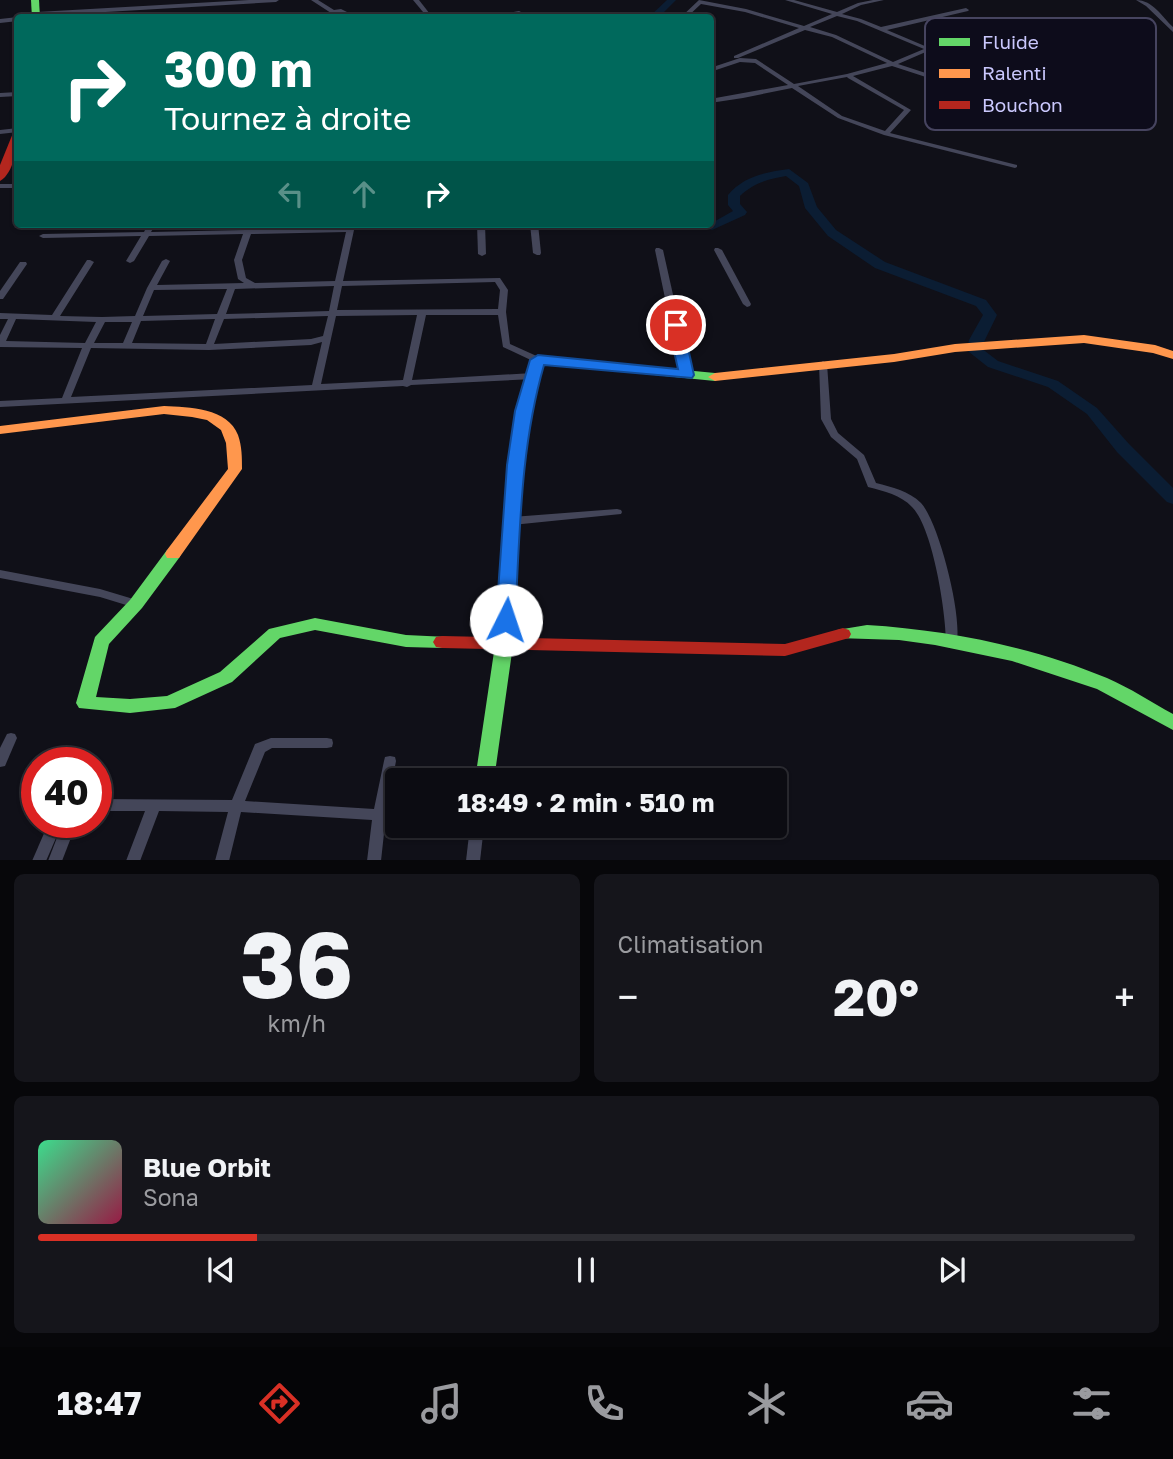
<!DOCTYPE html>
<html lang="fr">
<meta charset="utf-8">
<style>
:root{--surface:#0c0c12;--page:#15151b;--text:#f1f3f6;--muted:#9a9b9f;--line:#2c2c32;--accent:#d93025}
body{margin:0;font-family:"Golos Text",sans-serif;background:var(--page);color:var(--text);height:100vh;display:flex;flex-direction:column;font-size:26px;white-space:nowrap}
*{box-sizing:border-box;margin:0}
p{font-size:23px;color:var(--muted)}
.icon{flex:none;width:38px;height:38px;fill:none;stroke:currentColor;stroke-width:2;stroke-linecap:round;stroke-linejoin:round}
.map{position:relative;height:860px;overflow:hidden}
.details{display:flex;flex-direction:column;gap:14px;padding:14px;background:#07070a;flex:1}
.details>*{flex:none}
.banner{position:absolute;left:14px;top:14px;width:700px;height:214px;border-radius:7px;box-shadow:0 2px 5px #0004,0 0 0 2px var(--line);background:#00695c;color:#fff;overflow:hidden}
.speed{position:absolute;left:21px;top:747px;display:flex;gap:14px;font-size:35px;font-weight:700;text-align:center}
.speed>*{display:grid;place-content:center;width:91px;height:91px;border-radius:50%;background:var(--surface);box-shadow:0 2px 5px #0004,0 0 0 2px var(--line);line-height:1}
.speed .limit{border:10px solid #d22;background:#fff;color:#111}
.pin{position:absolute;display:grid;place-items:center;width:60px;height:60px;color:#fff;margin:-30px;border:4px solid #fff;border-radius:50%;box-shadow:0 2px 7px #0007}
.me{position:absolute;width:77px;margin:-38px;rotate:4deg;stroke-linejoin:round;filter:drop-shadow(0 0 5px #0008)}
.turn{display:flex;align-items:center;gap:24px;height:147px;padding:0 35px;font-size:32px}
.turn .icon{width:91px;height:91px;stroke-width:2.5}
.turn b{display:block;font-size:49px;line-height:60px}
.lanes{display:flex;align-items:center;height:66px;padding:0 35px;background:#0003;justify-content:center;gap:35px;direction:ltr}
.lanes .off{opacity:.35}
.big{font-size:52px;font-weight:700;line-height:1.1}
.details .widget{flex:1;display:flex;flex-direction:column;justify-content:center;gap:10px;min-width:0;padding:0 24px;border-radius:10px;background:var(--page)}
.details .dial{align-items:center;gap:0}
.dial b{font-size:91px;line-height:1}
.song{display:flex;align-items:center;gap:21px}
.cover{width:84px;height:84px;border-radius:10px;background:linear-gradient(135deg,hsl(150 70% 55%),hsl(340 70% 35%))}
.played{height:7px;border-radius:4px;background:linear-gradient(90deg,var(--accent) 20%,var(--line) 20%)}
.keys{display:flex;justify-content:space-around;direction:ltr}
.heat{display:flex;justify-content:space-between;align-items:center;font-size:38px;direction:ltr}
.details .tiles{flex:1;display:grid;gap:14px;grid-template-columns:1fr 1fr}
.widget:last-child{grid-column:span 2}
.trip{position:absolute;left:385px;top:768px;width:402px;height:70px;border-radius:7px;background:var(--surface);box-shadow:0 2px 5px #0004,0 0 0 2px var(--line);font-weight:700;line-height:70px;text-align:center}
.dock{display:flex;height:112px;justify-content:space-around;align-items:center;background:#050507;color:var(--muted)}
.dock .icon{width:49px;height:49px}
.dock .current{color:var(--accent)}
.dock b{font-size:32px;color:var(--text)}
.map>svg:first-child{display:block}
</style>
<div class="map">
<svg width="1173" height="861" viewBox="0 0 1173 861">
<rect width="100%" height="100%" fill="#101018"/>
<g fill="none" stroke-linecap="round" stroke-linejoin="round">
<g fill="#0b1d33" fill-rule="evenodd">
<path d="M667 0H676L658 18H648Z"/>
<path d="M789 169 808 183 817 207 836 230 885 262 986 300 997 315 981 348 998 361 1058 381 1097 408 1129 444 1173 488V504L1167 502 1117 452 1087 414 1048 387 988 367 969 352 967 349 969 340 983 315 976 306 875 268 828 236 805 208 799 186 786 176C768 179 754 183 740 196V204L747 212 745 215 712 230 698 224H710L733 211 728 205V195C744 176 766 172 789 169Z"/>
</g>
<g fill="#444659" fill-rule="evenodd">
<path d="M249 0H279L276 2 37 16 34 14 37 12Z"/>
<path d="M311 0H318L334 10 341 9 359 18H351L339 12 331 13Z"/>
<path d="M413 0H419L433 18H428Z"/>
<path d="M699 0 746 9 804 26 832 14 785 0H794L837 12 858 3 873 0H884L861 5 842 14 861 19 881 27 966 8 969 10 968 11 887 30 958 60 1109 95 1106 97 954 62 928 51 898 64 981 91 1047 103 1050 105 1047 107 978 94 892 66 853 76 911 110 890 133 1017 165V167L1015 168 884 135 838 118 792 88 743 98 710 103V99L788 85 755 63 740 62 710 72V68L740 58 756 59 794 84 847 74 887 63 832 37 805 30 738 58H734V56L799 28 745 12 701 4 686 18H680ZM837 16 857 21 924 49 893 62 836 35 810 27ZM847 77 848 78 904 110 885 131 842 116 798 86Z"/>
<path d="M1136 0C1153 0 1162 17 1173 27V32L1146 6Z"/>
<path d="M519 11 521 12V14L498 18H480Z"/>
<path d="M18 17V21L0 23V19Z"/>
<path d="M18 92V96L0 97V93Z"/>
<path d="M18 128V132L0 134V130Z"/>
<rect x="0" y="184" width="18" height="4"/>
<path d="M148 224H156L151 232 245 230 247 224H255L253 230 350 228 354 230 343 281 500 278 508 290 506 312 510 344 541 358 542 360 541 362H535L503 347 498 315H426L412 380 533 373 538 376 533 379 411 385 407 387 403 386 0 407V401L62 398 82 348 0 347V335L8 319H0V313L52 315 87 260H90L94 262 60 316 102 317 135 316 147 288 162 261 166 259 170 261 157 285 244 283 238 279 234 260 243 234 149 236 134 261 130 263 126 261 141 236 43 238 39 236 43 234 144 232ZM346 232 335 281 255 283 246 278 242 260 251 234ZM495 282 500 290 498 309 337 310 342 286ZM334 286 329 311 226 314 235 289ZM227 289 217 314 143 316 154 290ZM417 315 403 380 321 384 336 316ZM328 316 323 336 311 339 214 344 224 319ZM16 319 96 322 85 343 6 341ZM215 319 206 344 132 343 141 321ZM105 322H132L123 343H94ZM322 342 312 385 71 397 91 348 209 350 311 345Z"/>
<path d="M477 224H485L486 254 482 256 478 254Z"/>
<path d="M530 224H538L541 253 540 255H537L533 253Z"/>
<path d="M656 248H659L663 250 691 375 686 378 681 375 655 250Z"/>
<path d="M715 248H718L722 250 751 304 750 306 747 307 743 304 714 250Z"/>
<path d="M20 262H26L27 264 3 299H0V291Z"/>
<path d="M823 361 827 364 831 419 838 433 864 455 876 483C892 487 909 491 921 503 939 522 964 621 956 645L952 646 948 645 946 642C946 613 933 528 912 507 901 495 884 491 868 487L857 459 831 437 821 419 819 364Z"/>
<path d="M617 509 621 510 622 512 621 514 512 525 508 524 507 521 508 518 512 517Z"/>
<path d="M0 570 100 589 140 601 142 604 140 607 136 608 100 597 0 578Z"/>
<path d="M11 733 15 734 17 738 5 766 0 767V748L7 734Z"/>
<path d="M271 738H327L332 739 333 743 332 747 327 748H272L265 752 245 801 374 809 384 761 385 757 390 756 395 757 396 761 386 815 381 861H367L372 820 241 812 229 861H215L228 812 159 811 140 861H126L145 811H96V799L232 800 255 744Z"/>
<path d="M49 822H63L46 861H32Z"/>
<path d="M63 822H77L62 861H48Z"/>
<path d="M470 826H484L480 861H466Z"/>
</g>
<g fill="#63d668" fill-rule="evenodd">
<path d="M31 0H39L40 18H32Z"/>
<path d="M538 356 715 373 722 377 715 381 543 364 530 411 522 465 513 645 494 780H475L495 645 508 465 516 411 532 360Z"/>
<path d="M173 549 179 550 181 554 179 558 142 608 109 644 96 697 130 699 167 696 220 672 269 629 315 618 406 635 448 637 451 642 448 647 442 648 406 647 315 630 280 638 232 682 175 708 130 713 79 708 76 703 95 637 130 600 167 550Z"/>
<path d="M867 625C948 630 1033 647 1107 678 1130 688 1151 702 1173 714V730L1097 689 1012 661 935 645 899 640 837 638 835 634 837 630Z"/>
</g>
<g fill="#ff974d" fill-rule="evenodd">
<path d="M1084 335 1155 345 1173 351V359L1153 353 1084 343 955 352 894 362 715 381 708 377 715 373 894 354 955 344Z"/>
<path d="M164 406C189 407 228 408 238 435 242 446 242 458 242 469L179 558H167L165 554 167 550 228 469 226 443 221 430 207 420 192 417 164 414 0 434V426Z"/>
</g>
<g fill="#b3261e" fill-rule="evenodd">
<path d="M18 130C18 145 14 173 0 181V165L13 133Z"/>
<path d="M843 628 849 630 851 634 849 638 785 656 442 648 436 647 433 642 436 637 442 636 785 644Z"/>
</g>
</g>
<path fill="#1a73e8" stroke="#114b97" stroke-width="2" d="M676 321 683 325 694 375 692 378 544 365C520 448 520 533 515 620L512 625H499L496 620 507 465 515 411 530 360 538 355 678 369 668 325Z"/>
<rect x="925" y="18" width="231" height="112" rx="10" fill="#0d0c1b" stroke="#46445f" stroke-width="2"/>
<rect x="939" y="38" width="31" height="8" fill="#63d668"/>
<rect x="939" y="69" width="31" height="9" fill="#ff974d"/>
<rect x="939" y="101" width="31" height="8" fill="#b3261e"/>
<g font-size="19" fill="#cac8fd">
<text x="982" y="49">Fluide</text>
<text x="982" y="80">Ralenti</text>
<text x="982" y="112">Bouchon</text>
</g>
</svg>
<div class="speed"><div class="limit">40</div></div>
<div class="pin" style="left:676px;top:325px;background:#d93025"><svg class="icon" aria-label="arrive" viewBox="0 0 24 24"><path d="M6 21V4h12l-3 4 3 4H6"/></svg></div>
<svg class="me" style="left:506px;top:620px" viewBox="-20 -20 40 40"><circle r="19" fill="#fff"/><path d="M0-13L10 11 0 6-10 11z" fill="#1a73e8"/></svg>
<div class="trip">18:49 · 2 min · 510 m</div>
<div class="banner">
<div class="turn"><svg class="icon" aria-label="right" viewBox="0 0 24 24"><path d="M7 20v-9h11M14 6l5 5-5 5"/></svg><div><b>300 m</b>Tournez à droite</div></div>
<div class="lanes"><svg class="icon off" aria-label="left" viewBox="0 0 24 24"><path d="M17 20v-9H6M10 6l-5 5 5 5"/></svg><svg class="icon off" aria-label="ahead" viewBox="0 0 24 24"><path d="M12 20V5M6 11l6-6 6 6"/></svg><svg class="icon" aria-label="right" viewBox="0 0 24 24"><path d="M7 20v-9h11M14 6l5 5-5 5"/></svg></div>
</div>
</div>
<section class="details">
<div class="tiles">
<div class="widget dial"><b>36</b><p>km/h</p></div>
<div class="widget"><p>Climatisation</p>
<div class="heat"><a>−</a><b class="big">20°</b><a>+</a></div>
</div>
<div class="widget">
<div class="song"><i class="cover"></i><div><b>Blue Orbit</b><p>Sona</p></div></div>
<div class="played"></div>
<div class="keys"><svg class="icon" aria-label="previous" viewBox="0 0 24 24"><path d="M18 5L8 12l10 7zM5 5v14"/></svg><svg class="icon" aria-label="pause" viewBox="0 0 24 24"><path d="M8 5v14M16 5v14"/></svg><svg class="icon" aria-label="next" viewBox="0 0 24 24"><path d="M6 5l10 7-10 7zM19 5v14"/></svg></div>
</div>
</div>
</section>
<nav class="dock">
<b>18:47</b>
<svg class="icon current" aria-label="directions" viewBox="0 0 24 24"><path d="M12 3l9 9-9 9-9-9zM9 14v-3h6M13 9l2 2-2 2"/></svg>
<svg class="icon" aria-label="music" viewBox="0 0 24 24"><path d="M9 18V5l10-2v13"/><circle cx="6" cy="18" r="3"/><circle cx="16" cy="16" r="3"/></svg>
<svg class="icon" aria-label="phone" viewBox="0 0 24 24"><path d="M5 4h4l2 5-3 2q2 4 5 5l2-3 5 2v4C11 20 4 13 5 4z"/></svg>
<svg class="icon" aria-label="climate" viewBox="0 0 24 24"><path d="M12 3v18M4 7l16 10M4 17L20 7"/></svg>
<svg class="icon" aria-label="car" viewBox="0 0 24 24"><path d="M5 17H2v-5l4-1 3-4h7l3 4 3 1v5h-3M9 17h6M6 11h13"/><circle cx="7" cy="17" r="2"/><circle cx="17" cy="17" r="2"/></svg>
<svg class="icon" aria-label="filters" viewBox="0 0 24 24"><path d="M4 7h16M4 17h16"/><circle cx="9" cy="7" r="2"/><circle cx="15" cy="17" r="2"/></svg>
</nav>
